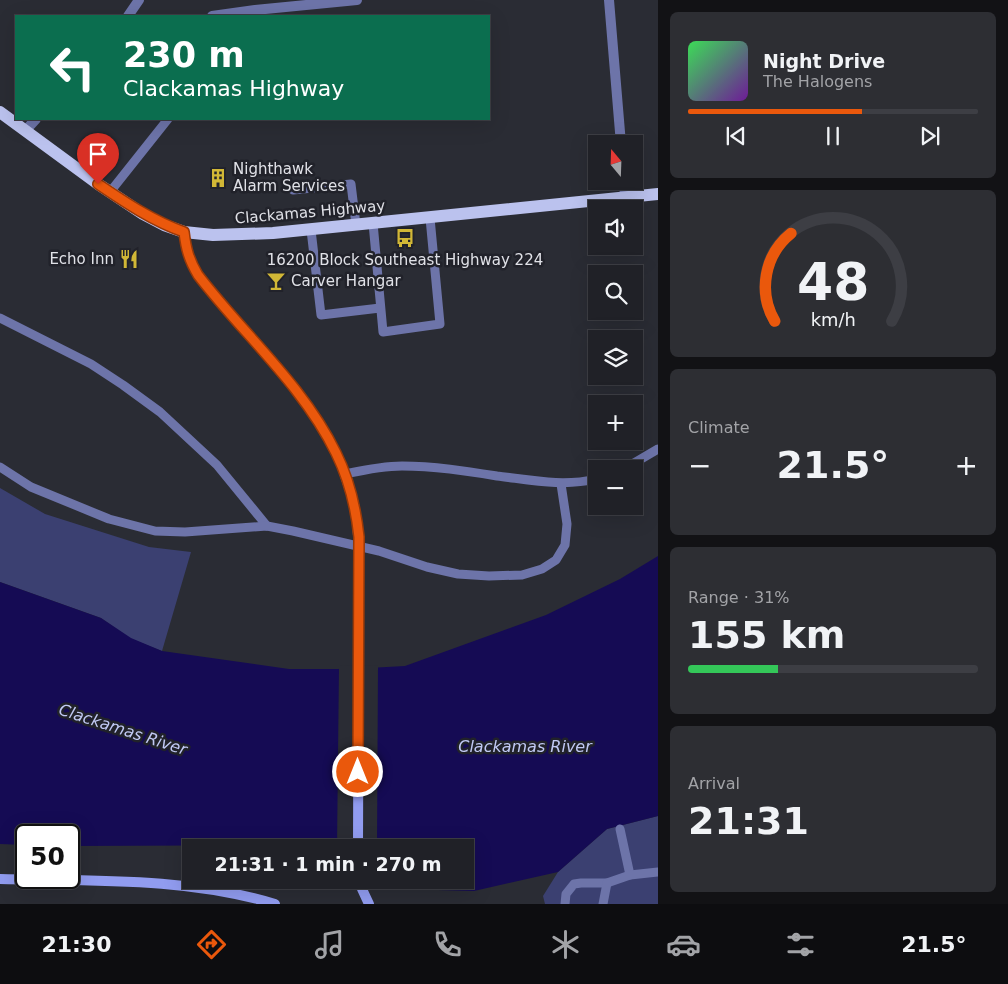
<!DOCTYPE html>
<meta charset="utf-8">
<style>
:root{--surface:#202127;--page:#2d2e33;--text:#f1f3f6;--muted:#a2a3a7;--line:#3d3e44;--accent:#ea580c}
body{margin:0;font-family:"DejaVu Sans",sans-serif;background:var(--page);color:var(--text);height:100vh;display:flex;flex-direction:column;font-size:19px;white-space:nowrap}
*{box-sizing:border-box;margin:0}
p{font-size:16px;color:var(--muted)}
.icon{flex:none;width:28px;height:28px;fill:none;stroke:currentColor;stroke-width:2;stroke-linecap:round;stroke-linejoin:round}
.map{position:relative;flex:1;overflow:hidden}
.drawer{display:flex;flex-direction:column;gap:12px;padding:12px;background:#121215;width:350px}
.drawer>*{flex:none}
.hud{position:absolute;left:15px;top:15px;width:475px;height:105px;border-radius:0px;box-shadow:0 5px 20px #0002,0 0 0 1px var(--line);background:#0b6e4f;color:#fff;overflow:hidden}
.needle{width:32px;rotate:341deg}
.buttons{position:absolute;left:588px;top:135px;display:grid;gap:10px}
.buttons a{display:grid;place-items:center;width:55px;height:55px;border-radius:0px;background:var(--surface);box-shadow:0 5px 20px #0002,0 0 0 1px var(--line);font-size:25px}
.speed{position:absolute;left:15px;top:824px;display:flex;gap:10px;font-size:25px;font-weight:700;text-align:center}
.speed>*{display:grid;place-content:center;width:65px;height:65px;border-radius:50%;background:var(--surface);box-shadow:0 5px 20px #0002,0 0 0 1px var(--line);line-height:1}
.speed .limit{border:2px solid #111;border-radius:8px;background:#fff;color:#111}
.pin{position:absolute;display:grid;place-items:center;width:42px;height:42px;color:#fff;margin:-51px -21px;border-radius:50% 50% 50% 0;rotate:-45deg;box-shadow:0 0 5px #0007}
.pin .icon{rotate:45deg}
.me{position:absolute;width:55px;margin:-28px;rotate:0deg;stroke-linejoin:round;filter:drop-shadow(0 0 4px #0008)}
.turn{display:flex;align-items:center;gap:18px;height:105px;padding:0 25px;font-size:22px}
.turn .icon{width:65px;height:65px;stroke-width:2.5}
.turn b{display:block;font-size:35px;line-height:42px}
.big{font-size:38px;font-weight:700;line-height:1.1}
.drawer .widget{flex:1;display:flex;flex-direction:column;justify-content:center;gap:8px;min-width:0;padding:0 18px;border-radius:8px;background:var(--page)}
.drawer .dial{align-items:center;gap:0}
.dial svg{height:130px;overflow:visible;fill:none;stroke:var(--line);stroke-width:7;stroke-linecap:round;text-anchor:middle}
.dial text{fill:var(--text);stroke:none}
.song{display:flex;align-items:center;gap:15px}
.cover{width:60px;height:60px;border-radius:8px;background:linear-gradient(135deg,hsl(130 70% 55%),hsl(280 70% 35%))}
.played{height:5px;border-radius:2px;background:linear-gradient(90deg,var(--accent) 60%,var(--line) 60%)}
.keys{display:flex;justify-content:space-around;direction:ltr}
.heat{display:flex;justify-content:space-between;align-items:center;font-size:28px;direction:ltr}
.charge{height:8px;border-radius:4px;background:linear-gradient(90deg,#34c759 31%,var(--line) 0)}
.trip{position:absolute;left:182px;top:839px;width:292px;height:50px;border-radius:0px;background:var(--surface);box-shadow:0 5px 20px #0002,0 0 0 1px var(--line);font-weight:700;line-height:50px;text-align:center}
.tab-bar{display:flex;height:80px;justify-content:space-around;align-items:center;background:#0d0d10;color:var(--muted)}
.tab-bar .icon{width:35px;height:35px}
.tab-bar .current{color:var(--accent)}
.tab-bar b{font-size:22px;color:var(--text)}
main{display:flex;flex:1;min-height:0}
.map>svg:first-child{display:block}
</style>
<main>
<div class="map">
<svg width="658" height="904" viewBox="0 0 658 904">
<rect width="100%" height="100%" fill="#2a2c34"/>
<g fill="#3b4071">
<path d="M0 488 45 514 149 547 191 552 162 651 131 639 101 618 0 582Z"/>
<path d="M658 816V904H545L543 896 558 872 607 829Z"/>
</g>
<path fill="#150b54" d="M658 556V816L607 829 558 872 474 891 438 890 424 880H466V848H363L341 845 69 846V835H26V845L0 844V582L101 618 131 638 162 651 289 669H350L405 666 546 615 620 579Z"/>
<path fill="#2a2c34" d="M378 665 377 847H337L339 666Z"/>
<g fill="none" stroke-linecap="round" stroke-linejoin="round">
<g stroke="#6d74a9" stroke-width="9">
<path d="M293 190 351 184 356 225"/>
<path d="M110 192 168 119"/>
<path d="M373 223 383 332 440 324 430 218"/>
<path d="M311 230 321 315 380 308"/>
<path d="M0 318 91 364 123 385 160 412 217 465 267 526"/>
<path d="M0 467 31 487 109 519 155 531 185 532 267 526 293 531 379 551 427 567 458 574 489 576 522 575 542 569 556 560 565 545 567 524 561 484"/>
<path d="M624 469 658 449"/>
<path d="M345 474C364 470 382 466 402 466 434 466 466 471 497 476 531 480 563 487 596 479"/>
<path d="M620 829 630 875"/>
<path d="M565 904 566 894 574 884 581 883H607L630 875 658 872"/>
<path d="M603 904 607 883"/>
</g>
<g stroke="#6d74a9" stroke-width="10">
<path d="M609 0 621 144"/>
<path d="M128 16 139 0"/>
<path d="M212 16 255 10 357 0"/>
<path d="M25 131 36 119"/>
<path d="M624 181 625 198"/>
</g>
<g stroke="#919cf0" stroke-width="10">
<path d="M184 232C186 249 189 260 198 275 243 334 303 385 336 453 344 469 349 487 354 504"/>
<path d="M0 879C92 881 187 877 275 904"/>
<path d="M361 880 362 889 369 904"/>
</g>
<path stroke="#bbc2ee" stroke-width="12" d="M0 112 98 184 143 214 164 225 184 232 213 235 273 233 658 194"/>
<path stroke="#919cf0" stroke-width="10" d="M354 504 357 521 359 550 358 848"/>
</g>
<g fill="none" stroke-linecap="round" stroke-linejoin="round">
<g stroke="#983908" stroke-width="12">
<path id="route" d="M98 184C126 203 153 221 184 232 186 249 189 260 198 275 243 334 303 385 336 453 349 479 356 509 359 537L358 772"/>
</g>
<use href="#route" stroke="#ea580c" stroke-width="9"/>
</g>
<defs>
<g id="building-bare" transform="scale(1.5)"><path d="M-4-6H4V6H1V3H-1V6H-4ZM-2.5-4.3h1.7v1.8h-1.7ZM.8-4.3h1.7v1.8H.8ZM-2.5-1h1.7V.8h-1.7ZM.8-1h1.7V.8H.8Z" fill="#d1b736" stroke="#21222a" stroke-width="2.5" paint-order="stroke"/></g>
<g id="bus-bare" transform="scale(1.5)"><path d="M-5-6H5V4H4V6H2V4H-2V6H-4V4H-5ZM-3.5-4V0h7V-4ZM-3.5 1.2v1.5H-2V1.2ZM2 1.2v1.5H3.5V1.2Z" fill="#d1b736" stroke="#21222a" stroke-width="2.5" paint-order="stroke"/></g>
<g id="restaurant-bare" transform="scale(1.5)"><path d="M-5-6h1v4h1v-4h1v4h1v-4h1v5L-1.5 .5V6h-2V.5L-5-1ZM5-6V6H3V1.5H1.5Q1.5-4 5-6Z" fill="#d1b736" stroke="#21222a" stroke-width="2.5" paint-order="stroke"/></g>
<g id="bar-bare" transform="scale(1.5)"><path d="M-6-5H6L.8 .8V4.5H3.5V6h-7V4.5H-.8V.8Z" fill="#d1b736" stroke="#21222a" stroke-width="2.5" paint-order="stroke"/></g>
</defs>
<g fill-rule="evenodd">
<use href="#building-bare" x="218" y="178"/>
<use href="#bus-bare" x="405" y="238"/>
<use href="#restaurant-bare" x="129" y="259"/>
<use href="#bar-bare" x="276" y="281"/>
</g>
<g text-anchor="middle" stroke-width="5" stroke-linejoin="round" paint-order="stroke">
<g font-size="15" fill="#e0e1e7" stroke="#21222a" text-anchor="start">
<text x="233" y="174">Nighthawk<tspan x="233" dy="17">Alarm Services</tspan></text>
<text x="114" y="264" text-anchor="end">Echo Inn</text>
<text x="405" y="265" text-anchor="middle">16200 Block Southeast Highway 224</text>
<text x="291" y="286">Carver Hangar</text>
</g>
<g font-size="15" fill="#e0e1e7" stroke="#21222a">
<text transform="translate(310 212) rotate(-5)" y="5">Clackamas Highway</text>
</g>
<g font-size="16" font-style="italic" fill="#c1c9f4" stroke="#21222a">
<text transform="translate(123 729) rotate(18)" y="6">Clackamas River</text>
<text x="525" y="752">Clackamas River</text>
</g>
</g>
</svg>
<div class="buttons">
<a><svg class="needle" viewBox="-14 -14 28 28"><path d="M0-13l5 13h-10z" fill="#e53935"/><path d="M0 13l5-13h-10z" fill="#a2a3a7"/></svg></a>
<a><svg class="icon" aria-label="sound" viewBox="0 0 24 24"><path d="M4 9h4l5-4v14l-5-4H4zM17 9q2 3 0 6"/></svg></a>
<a><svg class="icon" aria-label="search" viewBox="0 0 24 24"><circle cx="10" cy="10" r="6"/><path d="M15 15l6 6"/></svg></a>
<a><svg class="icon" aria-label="layers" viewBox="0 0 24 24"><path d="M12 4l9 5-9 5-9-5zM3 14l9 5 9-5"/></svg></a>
<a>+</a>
<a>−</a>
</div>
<div class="speed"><div class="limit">50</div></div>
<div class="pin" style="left:98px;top:184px;background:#d93025"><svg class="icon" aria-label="arrive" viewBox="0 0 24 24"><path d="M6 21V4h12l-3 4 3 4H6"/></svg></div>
<svg class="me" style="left:358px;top:772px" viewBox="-20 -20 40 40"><circle r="17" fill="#ea580c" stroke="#fff" stroke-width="3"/><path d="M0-11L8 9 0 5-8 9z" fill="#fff"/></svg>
<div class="trip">21:31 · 1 min · 270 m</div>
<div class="hud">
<div class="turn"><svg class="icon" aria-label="left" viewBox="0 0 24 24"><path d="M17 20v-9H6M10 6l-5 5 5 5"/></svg><div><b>230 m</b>Clackamas Highway</div></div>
</div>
</div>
<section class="drawer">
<div class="widget">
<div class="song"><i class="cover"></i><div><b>Night Drive</b><p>The Halogens</p></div></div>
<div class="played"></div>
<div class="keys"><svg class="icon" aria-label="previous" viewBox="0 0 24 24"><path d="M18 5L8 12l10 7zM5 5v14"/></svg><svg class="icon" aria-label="pause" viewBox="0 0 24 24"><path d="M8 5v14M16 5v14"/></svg><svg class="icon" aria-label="next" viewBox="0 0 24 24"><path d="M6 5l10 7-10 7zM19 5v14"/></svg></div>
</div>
<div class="widget dial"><svg viewBox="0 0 100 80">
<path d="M14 69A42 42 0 1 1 86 69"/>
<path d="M14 69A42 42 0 0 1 24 15" stroke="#ea580c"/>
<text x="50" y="56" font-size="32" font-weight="700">48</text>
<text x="50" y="72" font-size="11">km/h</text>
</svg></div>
<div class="widget"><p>Climate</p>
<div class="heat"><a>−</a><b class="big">21.5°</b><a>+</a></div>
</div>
<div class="widget"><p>Range · 31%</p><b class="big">155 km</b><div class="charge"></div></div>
<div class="widget"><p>Arrival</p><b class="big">21:31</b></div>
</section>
</main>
<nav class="tab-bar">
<b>21:30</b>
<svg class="icon current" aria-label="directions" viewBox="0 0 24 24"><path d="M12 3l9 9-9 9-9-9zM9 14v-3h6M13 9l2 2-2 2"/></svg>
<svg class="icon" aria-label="music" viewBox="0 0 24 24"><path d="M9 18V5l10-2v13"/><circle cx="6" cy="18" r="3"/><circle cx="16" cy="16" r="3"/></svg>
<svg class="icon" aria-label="phone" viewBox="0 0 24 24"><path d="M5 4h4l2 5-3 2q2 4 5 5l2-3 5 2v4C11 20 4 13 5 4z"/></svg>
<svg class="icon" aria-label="climate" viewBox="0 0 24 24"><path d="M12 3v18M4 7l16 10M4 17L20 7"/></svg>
<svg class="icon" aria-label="car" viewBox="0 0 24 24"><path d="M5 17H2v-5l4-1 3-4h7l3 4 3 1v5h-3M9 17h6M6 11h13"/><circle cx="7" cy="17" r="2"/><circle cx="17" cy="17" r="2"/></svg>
<svg class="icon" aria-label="filters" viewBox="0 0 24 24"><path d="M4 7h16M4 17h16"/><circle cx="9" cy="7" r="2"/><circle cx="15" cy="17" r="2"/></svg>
<b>21.5°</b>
</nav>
